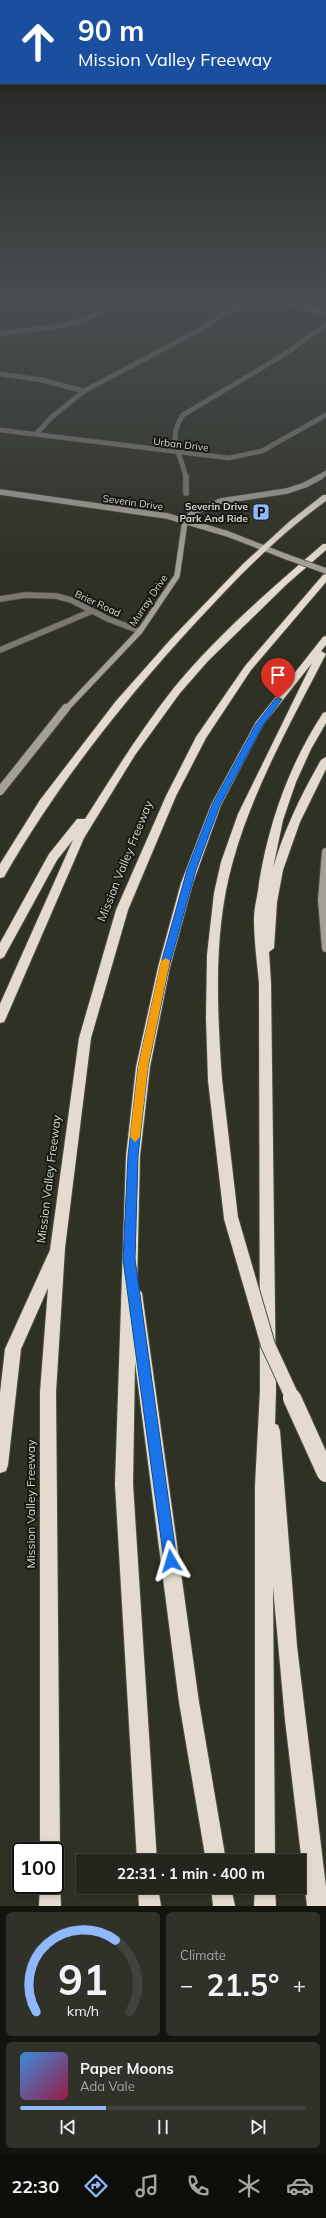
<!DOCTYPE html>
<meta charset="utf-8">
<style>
:root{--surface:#24251c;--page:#303129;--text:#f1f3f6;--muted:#a3a5a3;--line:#41423b;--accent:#8fb8fd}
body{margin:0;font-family:Mulish,sans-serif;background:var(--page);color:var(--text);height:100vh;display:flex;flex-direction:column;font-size:15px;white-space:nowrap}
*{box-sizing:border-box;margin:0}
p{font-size:13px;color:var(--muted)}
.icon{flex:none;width:22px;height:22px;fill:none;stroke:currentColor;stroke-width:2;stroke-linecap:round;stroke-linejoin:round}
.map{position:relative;height:1906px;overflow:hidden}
.drawer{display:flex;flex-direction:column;gap:6px;padding:6px;background:#14140f;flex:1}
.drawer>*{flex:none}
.guide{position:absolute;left:0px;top:0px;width:326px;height:84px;box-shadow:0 2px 6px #0003,0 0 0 1px var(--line);background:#1a4fa0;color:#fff;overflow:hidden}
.speed{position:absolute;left:12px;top:1842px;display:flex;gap:8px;font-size:20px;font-weight:700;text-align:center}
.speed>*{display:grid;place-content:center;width:52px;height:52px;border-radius:50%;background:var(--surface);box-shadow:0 2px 6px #0003,0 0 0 1px var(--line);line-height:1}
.speed .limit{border:2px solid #111;border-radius:6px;background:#fff;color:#111}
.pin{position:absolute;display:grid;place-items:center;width:34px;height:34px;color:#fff;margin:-41px -17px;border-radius:50% 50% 50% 0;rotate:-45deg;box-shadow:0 0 4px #0007}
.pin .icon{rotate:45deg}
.me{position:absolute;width:44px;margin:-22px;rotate:353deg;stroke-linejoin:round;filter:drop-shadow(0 0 3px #0008)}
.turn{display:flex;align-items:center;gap:14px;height:84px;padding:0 12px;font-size:18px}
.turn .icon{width:52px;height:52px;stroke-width:2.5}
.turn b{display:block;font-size:28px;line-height:34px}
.big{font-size:30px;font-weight:700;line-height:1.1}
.drawer .card{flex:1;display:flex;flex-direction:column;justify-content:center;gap:6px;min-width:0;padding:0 14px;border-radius:6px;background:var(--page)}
.drawer .dial{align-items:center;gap:0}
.dial svg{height:104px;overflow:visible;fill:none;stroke:var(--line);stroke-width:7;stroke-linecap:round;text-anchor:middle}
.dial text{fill:var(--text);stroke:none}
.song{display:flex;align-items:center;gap:12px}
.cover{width:48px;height:48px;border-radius:6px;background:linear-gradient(135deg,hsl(210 70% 55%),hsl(340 70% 35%))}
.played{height:4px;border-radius:2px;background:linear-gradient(90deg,var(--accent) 30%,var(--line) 30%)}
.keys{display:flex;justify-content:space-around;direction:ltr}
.heat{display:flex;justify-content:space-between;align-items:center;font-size:22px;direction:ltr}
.drawer .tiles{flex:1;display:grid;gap:6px;grid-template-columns:1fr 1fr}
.card:last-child{grid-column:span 2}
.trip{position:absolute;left:76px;top:1854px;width:230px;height:40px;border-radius:0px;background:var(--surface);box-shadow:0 2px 6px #0003,0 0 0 1px var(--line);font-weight:700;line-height:40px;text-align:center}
.tabs{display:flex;height:64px;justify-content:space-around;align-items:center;background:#0e0f0b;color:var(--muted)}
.tabs .icon{width:28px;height:28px}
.tabs .selected{color:var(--accent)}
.tabs b{font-size:18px;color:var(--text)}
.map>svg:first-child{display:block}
</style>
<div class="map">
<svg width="326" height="1906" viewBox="0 0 326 1906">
<rect width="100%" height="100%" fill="#303125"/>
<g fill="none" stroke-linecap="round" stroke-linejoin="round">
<g stroke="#4e4f43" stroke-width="5.5">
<g id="street-far1">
<path d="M268 299 326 313"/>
<path d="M0 333C39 328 87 330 116 299"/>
<path d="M0 374 42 380 84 391"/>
<path d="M0 430 229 458 262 451 326 415"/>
<path d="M36 434 52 417 84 391 201 329 248 299"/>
<path d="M186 478C181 452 166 440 183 415L285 354 326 324"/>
</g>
</g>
<g stroke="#4e4f43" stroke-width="7">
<g id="street">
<path d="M186 477V493"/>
<path d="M0 599 25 595 56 596 71 600 108 619 140 631"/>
<path d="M0 650 92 611"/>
</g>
</g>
<g stroke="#4e4f43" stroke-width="5.5">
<path id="secondary-far2" d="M318 478 326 473"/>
</g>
<g stroke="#4e4f43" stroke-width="7">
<g id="secondary-far1">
<path d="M0 492 167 516 228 534 287 557"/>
<path d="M66 709 140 631 177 576 185 521 192 513 221 501 287 491 305 485 320 477"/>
</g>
</g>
<g stroke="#4e4f43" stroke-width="10">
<g id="secondary">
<path d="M0 791 66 708"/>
<path d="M326 852 322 900 326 948"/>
</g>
</g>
<g stroke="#4e4f43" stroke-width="2">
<g id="highway">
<path d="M323 495H326V501C278 535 238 577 198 620 125 699 58 783 4 877L0 878V864L40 800 116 701 171 639 243 564 290 521Z"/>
<path d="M323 544H326V550L287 584 208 661 180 693 135 755 84 838 6 1018 4 1022 0 1023V1004L73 840 57 860 4 957 0 959V943L49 854 77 819H85C113 775 140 731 173 689 215 637 272 588 323 544Z"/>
<path d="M326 574V582L251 670 206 738 176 796 128 910 91 1038 65 1248 56 1392 60 1851 55 1859V1851H40V1392L48 1288 21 1349 8 1465 6 1471 0 1473V1393L5 1349 50 1250 79 1038 116 910 166 796 196 737 245 666 323 575Z"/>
<path d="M326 636V645L321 651 326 654C293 718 252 791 233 861 213 931 217 1007 222 1080L220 1084 215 1086 210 1084 208 1080 206 1018 207 955 214 893 221 862 238 814 312 663 263 725 221 805 193 883 170 967 150 1067 140 1156 137 1287 142 1293 199 1702 226 1861H206L179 1702 135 1362 133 1484 157 1861H137L115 1484 126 1156 136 1067 158 967 181 883 211 805 256 722 323 637Z"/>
<path d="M326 712V723L311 749 296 782 283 820 273 868C284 830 301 795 321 760L326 757V769L300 822 283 870 277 902 274 948 269 952 271 983 276 1390 275 1424 278 1425 280 1431 297 1646 326 1887V1906H307L285 1720 273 1587 275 1861H255V1486L260 1390 259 983C257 962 254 940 254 919 254 907 258 895 259 883 269 822 289 765 323 713Z"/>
<path d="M55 1877 60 1885 61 1906H39L40 1885H55Z"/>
<path d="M138 1887H158L161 1906H139Z"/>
<path d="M211 1887H231L235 1906H213Z"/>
<path d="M255 1887H275L276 1906H254Z"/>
</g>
</g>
<use href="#street-far1" stroke="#7b7872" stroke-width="4.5"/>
<use href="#street" stroke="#7b7872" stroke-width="5.5"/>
<use href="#secondary-far2" stroke="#a5a097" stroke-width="4.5"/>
<use href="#secondary-far1" stroke="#a5a097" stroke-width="5.5"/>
<use href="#secondary" stroke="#a5a097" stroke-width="8"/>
<use href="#highway" fill="#e3dbcd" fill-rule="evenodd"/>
<g stroke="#4e4f43" stroke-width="7" stroke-linecap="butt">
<path id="secondary-bridge" d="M287 557 326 571"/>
</g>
<g stroke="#4e4f43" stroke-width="16" stroke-linecap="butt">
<path id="highway-bridge-far1" d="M215 1080 231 1218 268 1345 293 1399"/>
</g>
<g stroke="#4e4f43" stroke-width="20" stroke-linecap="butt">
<path id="highway-bridge" d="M292 1398 326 1473"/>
</g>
<use href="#secondary-bridge" stroke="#a5a097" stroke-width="5.5"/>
<use href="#highway-bridge-far1" stroke="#e3dbcd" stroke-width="14"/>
<use href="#highway-bridge" stroke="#e3dbcd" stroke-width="18"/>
</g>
<linearGradient id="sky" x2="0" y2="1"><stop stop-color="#1a1b14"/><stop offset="0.53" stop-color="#484e51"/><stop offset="1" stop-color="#484e51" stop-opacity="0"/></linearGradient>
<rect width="326" height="566" fill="url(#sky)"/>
<path fill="#1a73e8" stroke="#114b97" d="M276 698 282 699 263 725 220 805 196 870 169 967 148 1067 138 1156 135 1259 177 1561 175 1566 171 1568 166 1566 164 1561 123 1259 128 1156 138 1067 160 967 187 870 212 805 256 724Z"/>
<path fill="#f59e0b" d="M166 958 170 961 148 1067 140 1137 135 1142 130 1137 138 1067 161 961Z"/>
<defs>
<g id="parking-square" transform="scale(0.9)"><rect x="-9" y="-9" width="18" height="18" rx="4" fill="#8fb8fd" stroke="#181913"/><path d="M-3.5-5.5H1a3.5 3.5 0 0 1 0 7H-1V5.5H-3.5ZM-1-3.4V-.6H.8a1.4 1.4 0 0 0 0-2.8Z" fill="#111"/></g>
</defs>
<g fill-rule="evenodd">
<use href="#parking-square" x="261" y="512"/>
</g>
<g text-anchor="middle" stroke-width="4" stroke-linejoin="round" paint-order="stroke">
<g font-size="10" fill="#d5d6ce" stroke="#181913">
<text transform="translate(181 444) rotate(7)" y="4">Urban Drive</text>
<text transform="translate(133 502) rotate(8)" y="4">Severin Drive</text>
<text transform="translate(148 600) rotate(-56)" y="4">Murray Drive</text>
<text transform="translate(98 603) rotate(25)" y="4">Brier Road</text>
</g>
<g font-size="10" font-weight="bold" fill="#d5d6ce" stroke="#181913" text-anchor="end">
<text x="248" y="510">Severin Drive<tspan x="248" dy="12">Park And Ride</tspan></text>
</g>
<g font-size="12" fill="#d5d6ce" stroke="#181913">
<text transform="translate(125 861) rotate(-68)" y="4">Mission Valley Freeway</text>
<text transform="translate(49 1179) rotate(-83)" y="4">Mission Valley Freeway</text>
<text transform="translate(31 1504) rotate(-90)" y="4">Mission Valley Freeway</text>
</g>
</g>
</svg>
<div class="speed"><div class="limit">100</div></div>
<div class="pin" style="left:278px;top:699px;background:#d93025"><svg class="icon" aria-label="arrive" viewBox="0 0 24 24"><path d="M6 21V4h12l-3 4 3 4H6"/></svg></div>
<svg class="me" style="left:171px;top:1561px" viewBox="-20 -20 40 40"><path d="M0-17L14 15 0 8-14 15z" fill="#1a73e8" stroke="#fff" stroke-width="4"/></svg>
<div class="trip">22:31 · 1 min · 400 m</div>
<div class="guide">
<div class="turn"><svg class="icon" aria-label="ahead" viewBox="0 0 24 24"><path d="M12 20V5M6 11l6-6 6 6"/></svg><div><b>90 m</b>Mission Valley Freeway</div></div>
</div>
</div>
<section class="drawer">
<div class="tiles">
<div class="card dial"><svg viewBox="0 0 100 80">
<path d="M14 69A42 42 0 1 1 86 69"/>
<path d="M14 69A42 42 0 0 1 75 14" stroke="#8fb8fd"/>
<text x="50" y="56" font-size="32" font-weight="700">91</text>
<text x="50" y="72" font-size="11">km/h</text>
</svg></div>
<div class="card"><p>Climate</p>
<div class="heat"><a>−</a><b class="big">21.5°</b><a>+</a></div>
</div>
<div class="card">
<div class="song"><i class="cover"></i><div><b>Paper Moons</b><p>Ada Vale</p></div></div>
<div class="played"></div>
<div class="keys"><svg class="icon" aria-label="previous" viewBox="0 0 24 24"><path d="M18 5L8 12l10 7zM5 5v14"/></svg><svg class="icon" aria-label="pause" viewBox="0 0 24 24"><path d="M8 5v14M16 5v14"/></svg><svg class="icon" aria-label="next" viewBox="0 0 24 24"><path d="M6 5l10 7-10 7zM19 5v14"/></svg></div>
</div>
</div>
</section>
<nav class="tabs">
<b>22:30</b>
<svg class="icon selected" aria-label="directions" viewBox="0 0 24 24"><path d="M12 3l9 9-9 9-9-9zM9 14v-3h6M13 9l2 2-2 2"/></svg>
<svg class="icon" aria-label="music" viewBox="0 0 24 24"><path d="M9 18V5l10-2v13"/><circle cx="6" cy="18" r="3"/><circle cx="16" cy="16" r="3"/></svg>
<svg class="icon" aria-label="phone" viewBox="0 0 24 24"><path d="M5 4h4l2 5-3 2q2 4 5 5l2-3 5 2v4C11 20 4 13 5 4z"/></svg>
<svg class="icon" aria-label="climate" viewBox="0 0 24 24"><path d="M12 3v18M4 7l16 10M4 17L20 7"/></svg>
<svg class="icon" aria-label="car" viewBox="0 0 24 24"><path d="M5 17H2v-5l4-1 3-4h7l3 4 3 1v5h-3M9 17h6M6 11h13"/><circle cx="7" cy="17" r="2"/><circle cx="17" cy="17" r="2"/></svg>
</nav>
